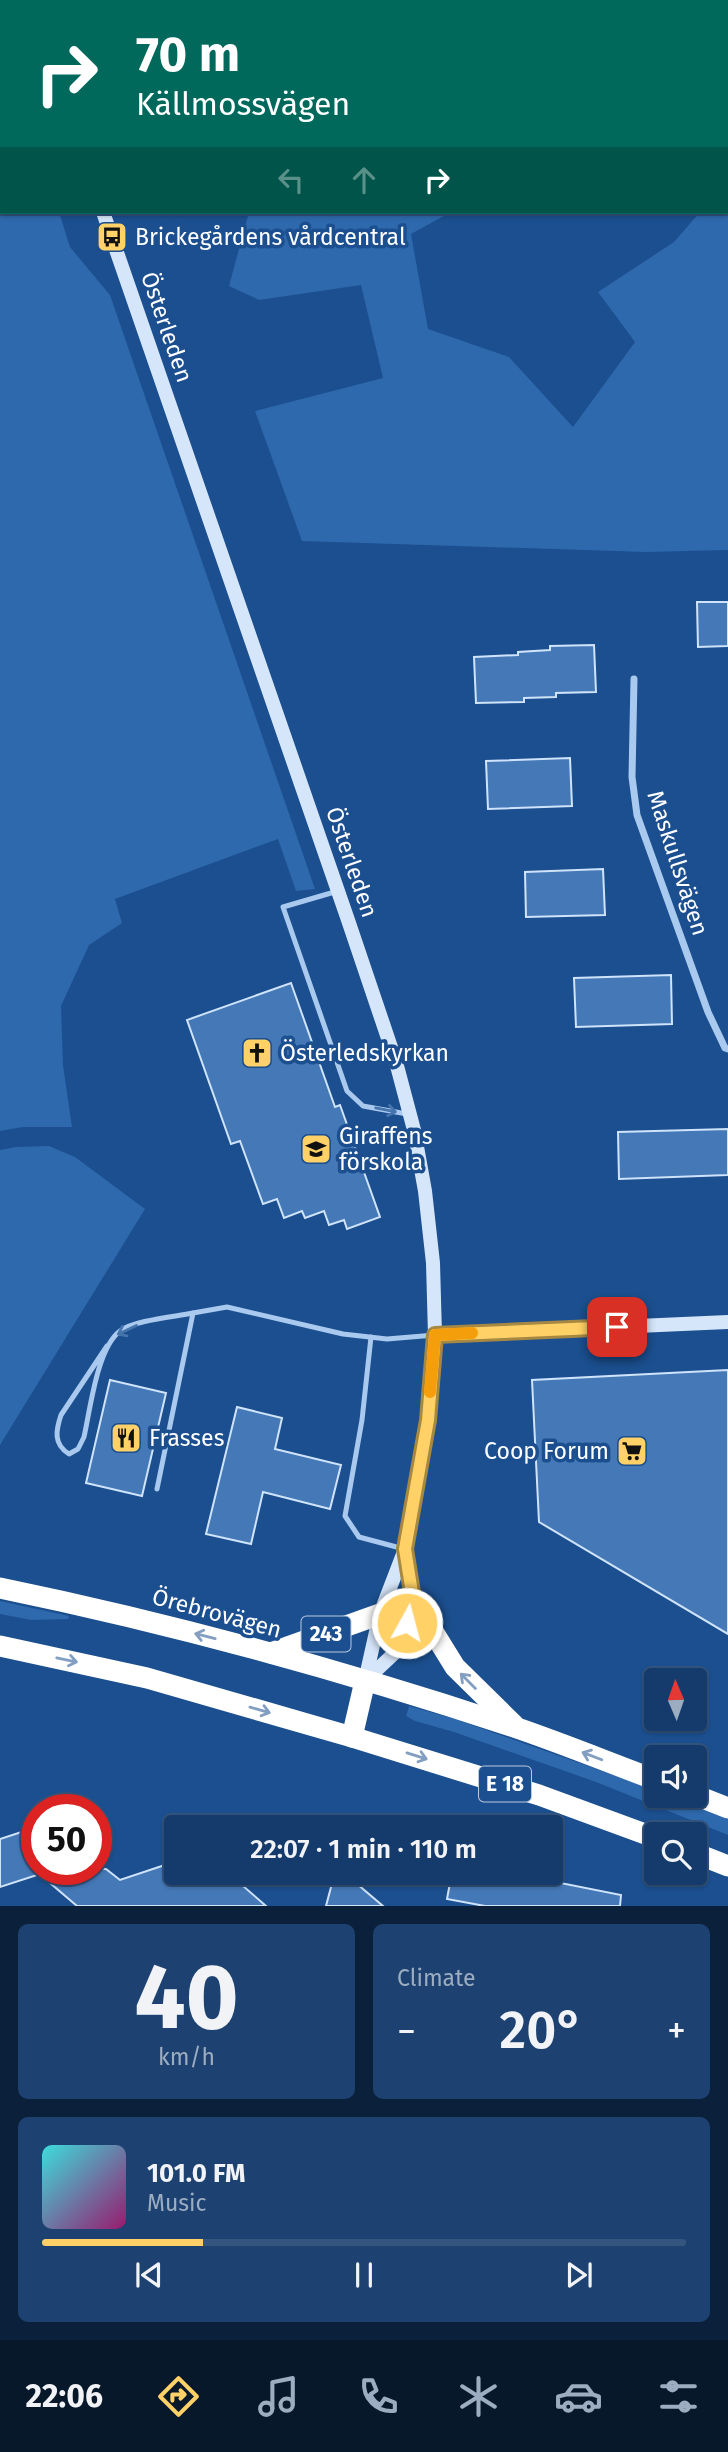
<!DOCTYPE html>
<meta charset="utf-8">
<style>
:root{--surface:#143b6b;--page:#1d4271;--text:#f1f3f6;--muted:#9dadc1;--line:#33557e;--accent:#ffd166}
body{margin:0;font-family:"Fira Sans",sans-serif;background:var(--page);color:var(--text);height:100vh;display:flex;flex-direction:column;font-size:26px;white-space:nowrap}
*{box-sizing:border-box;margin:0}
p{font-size:23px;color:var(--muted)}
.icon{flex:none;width:38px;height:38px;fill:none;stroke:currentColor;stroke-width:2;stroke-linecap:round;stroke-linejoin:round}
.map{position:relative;height:1906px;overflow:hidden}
.drawer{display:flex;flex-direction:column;gap:18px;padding:18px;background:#0b203b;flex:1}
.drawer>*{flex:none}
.top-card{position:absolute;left:0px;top:0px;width:728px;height:214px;box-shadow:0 2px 5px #0004,0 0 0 2px var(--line);background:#00695c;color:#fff;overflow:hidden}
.needle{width:46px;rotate:358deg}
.tools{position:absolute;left:644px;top:1668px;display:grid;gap:14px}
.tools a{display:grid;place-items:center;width:63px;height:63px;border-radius:7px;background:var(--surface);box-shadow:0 2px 5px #0004,0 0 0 2px var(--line);font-size:35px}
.speed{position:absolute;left:21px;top:1794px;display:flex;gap:14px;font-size:35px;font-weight:700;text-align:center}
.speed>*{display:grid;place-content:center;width:91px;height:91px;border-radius:50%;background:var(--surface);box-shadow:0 2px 5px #0004,0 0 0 2px var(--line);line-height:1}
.speed .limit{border:10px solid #d22;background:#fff;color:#111}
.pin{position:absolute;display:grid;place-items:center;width:60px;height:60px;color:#fff;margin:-30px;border-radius:14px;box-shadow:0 4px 10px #0006}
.me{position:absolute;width:77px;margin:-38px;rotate:7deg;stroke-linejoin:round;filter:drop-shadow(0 0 5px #0008)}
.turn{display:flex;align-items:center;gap:24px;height:147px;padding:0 21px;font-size:32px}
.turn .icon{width:91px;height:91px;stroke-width:2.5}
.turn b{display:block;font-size:49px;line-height:60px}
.lanes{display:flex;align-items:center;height:66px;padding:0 21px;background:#0003;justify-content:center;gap:35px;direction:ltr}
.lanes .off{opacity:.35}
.big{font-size:52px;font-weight:600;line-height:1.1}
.drawer .card{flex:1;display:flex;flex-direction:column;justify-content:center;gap:10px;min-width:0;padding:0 24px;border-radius:10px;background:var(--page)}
.drawer .dial{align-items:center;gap:0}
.dial b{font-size:91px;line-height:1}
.song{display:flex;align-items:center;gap:21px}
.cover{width:84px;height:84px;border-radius:10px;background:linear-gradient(135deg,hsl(180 70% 55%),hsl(320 70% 35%))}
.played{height:7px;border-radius:4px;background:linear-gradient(90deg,var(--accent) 25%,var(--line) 25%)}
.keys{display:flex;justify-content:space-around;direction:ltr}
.heat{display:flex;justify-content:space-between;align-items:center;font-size:38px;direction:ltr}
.drawer .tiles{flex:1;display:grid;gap:18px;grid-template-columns:1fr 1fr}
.card:last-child{grid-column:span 2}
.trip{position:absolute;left:164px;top:1815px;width:399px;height:70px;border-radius:7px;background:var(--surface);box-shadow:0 2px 5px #0004,0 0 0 2px var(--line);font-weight:600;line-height:70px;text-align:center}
.tabs{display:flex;height:112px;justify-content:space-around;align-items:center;background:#08182b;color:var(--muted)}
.tabs .icon{width:49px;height:49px}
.tabs .active{color:var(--accent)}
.tabs b{font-size:32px;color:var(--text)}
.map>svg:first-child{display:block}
</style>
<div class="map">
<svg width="728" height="1906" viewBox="0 0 728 1906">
<rect width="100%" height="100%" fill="#1b4f8f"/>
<g fill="#2e69ad">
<path d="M0 131H2V212H59L70 247 110 295 315 889 296 891 278 839 115 899 122 923 89 945 61 1006 63 1065 72 1127H23L0 1131Z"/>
<path d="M728 180V550L646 552 302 541 255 411 383 378 361 285 259 300 229 286 249 212H451L411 234 428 329 509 357 573 427 635 342 598 292 674 242 700 212H726Z"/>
<path d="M49 1146 75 1157 145 1209 0 1445V1150L16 1147Z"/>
<path d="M0 1601 69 1616 68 1619 31 1620 0 1614Z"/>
<path d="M409 1706 455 1719 656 1790V1796C681 1796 706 1809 728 1818V1835L596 1782 454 1732 415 1721 406 1716Z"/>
</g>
<g fill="#4478b7" stroke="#cfe3fa" stroke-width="2">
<path d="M697 602H728V646L698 647Z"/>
<path d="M594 645 596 692 556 693V697L524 698V702L476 703 474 657 518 655V652L550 650V646Z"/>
<path d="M570 758 572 806 488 809 486 761Z"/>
<path d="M603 869 605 915 526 917 525 872Z"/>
<path d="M671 975 672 1024 576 1027 574 978Z"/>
<path d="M291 983 335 1107 340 1105 380 1217 347 1229 344 1220 329 1225 324 1211 305 1218 302 1211 284 1218 277 1199 263 1204 240 1141 231 1144 187 1020Z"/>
<path d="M728 1129V1175L619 1179 618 1132Z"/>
<path d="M728 1370V1634L539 1522 532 1380Z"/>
<path d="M110 1380 166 1393 142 1496 86 1483Z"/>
<path d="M237 1407 282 1418 275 1449 341 1465 330 1509 263 1492 251 1544 206 1534Z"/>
<path d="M37 1827V1869H106L120 1880 177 1861V1872H227L266 1906H77L37 1872V1875L0 1887V1839Z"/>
<path d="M335 1872H343L383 1906H326Z"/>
<path d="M452 1872H506L621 1895 620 1906H485L447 1899Z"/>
</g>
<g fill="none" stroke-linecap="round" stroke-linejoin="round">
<g stroke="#a9c9ee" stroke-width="5">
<path d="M338 891 283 907 347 1091 363 1106 407 1114"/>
<path d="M371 1337 362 1420 345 1516 359 1537 404 1549"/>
<path d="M107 1346 61 1415C56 1430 53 1444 69 1454L78 1449 84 1437C90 1411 97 1348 120 1331 135 1320 173 1317 193 1313"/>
<path d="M157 1489 193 1313 227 1307 343 1334 387 1339 435 1335"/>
</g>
<g stroke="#a9c9ee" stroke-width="7">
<path d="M0 108H2"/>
<path d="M634 679 632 777 637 815 708 1012 725 1048 728 1049"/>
</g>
<g stroke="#d6e6fa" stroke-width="14">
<path d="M30 0 31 2"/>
<path d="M103 212 348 920 396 1062 414 1130 425 1191 433 1263 435 1335 428 1421 405 1549 380 1614 365 1681"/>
<path d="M435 1335 728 1322"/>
<path d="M366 1680 401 1647 413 1599 405 1550"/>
</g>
<g stroke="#fff" stroke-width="21">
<path d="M0 1588C175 1624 348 1672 517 1728 564 1744 610 1763 656 1780"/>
<path d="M413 1599 455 1667 514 1725"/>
<path d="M0 1646 147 1678 352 1737 539 1795 656 1838"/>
<path d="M271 1653 380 1614"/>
<path d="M352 1737 365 1681"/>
<path d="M695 1795 728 1808"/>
<path d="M695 1853 728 1866"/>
</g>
</g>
<defs><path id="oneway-shaft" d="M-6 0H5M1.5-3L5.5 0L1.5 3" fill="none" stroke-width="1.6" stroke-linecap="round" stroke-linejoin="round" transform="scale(1.75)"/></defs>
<g stroke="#4674ac">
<use href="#oneway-shaft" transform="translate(386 1110) rotate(11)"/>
<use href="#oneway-shaft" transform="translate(127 1330) rotate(154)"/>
</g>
<g stroke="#829ec1">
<use href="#oneway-shaft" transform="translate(205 1636) rotate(-166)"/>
<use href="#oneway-shaft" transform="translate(67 1660) rotate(12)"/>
<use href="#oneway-shaft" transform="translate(468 1681) rotate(-135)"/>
<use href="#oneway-shaft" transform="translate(260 1710) rotate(16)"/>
<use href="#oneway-shaft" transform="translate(417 1756) rotate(17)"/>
<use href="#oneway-shaft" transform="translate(592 1756) rotate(-159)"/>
</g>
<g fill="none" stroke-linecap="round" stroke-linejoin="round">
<g stroke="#a68842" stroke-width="18">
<path id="route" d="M407 1623 413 1599 405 1549 428 1420 435 1335 617 1327"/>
</g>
<use href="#route" stroke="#ffd166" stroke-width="12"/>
<path stroke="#f59e0b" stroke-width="12" d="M430 1392 435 1335 472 1333"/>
</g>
<defs>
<g id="bus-square" transform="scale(1.575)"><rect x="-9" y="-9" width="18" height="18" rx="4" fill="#ffd166" stroke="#1b4f8f"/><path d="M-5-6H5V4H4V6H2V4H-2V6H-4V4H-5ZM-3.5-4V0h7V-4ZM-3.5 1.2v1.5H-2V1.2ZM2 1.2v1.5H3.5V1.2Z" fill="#111"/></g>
<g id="church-square" transform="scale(1.575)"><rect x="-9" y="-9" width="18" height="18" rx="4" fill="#ffd166" stroke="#1b4f8f"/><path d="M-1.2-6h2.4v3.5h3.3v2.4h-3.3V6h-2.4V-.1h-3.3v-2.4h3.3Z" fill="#111"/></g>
<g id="school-square" transform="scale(1.575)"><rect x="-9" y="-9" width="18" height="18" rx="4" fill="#ffd166" stroke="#1b4f8f"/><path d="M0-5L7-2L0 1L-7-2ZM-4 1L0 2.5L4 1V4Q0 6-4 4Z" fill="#111"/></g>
<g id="restaurant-square" transform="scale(1.575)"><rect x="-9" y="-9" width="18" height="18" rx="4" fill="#ffd166" stroke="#1b4f8f"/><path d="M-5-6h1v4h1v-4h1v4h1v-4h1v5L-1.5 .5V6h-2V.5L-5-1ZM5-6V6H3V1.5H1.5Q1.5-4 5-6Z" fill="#111"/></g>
<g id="supermarket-square" transform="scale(1.575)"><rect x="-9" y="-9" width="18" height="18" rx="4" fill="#ffd166" stroke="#1b4f8f"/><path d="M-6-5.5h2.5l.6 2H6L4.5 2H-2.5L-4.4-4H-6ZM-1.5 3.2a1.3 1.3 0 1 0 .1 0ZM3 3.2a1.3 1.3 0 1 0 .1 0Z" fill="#111"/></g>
</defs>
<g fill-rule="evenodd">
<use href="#bus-square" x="112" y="237"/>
<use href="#church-square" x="257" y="1053"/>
<use href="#school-square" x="316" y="1149"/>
<use href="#restaurant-square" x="126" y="1438"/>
<use href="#supermarket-square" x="632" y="1451"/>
</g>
<g text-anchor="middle" stroke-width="7" stroke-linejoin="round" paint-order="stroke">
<g fill="#1b4f8f" stroke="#bbcadd" stroke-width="2">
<rect x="301.5" y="1616.5" width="49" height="35" rx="5"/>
<rect x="479" y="1766.5" width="52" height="35" rx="5"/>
</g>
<g font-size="21" font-weight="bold" fill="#fff">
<text x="326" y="1641">243</text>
<text x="505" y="1791">E 18</text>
</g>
<g font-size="23" fill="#fff" stroke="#1b4f8f" text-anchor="start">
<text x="135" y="245">Brickegårdens vårdcentral</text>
<text x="280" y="1061">Österledskyrkan</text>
<text x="339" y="1144">Giraffens<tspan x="339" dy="26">förskola</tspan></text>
<text x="149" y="1446">Frasses</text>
<text x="609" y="1459" text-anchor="end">Coop Forum</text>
</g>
<g font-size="23" fill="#fff" stroke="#1b4f8f">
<text transform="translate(167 327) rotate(71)" y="8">Österleden</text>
<text transform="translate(352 862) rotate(71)" y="8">Österleden</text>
<text transform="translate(678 863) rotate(72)" y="8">Maskullsvägen</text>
<text transform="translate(217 1613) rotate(15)" y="8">Örebrovägen</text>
</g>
</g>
</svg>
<div class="tools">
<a><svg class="needle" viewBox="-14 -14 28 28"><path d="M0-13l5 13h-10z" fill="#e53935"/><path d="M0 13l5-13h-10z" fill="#9dadc1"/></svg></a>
<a><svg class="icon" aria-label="sound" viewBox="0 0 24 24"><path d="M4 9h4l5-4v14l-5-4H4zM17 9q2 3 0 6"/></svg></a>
<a><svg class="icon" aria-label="search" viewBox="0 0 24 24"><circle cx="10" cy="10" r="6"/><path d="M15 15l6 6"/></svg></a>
</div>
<div class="speed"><div class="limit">50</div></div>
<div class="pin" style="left:617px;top:1327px;background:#d93025"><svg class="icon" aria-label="arrive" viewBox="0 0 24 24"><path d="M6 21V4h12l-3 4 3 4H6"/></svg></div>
<svg class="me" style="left:407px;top:1623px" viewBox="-20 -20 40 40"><circle r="17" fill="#ffd166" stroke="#fff" stroke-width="3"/><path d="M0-11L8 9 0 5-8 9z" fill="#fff"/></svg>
<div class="trip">22:07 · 1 min · 110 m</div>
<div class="top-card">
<div class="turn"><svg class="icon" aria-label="right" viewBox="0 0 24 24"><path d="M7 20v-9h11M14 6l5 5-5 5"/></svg><div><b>70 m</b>Källmossvägen</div></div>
<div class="lanes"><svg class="icon off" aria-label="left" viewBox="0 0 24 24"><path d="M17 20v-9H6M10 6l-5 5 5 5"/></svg><svg class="icon off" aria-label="ahead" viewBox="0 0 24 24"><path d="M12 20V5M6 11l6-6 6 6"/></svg><svg class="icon" aria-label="right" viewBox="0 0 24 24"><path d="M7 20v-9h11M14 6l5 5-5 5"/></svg></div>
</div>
</div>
<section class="drawer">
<div class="tiles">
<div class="card dial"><b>40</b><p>km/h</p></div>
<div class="card"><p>Climate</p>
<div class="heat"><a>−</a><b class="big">20°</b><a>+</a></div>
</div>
<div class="card">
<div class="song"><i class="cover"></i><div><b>101.0 FM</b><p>Music</p></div></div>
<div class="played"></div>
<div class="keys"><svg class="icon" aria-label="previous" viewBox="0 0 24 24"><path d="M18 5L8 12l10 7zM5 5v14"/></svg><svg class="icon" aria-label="pause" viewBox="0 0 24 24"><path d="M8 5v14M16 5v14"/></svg><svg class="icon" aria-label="next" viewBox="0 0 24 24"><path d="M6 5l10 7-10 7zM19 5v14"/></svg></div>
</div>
</div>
</section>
<nav class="tabs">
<b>22:06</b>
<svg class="icon active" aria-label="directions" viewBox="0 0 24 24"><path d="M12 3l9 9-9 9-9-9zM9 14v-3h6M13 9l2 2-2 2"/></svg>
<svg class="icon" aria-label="music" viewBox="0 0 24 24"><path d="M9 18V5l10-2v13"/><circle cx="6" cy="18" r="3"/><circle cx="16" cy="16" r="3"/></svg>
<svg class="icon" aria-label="phone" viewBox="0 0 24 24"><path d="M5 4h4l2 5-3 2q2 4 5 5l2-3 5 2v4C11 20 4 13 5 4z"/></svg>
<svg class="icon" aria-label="climate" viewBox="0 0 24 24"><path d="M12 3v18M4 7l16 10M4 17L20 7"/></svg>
<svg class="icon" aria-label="car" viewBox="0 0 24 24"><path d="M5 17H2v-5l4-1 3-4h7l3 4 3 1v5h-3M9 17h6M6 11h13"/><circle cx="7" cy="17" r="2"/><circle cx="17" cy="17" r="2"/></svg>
<svg class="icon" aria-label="filters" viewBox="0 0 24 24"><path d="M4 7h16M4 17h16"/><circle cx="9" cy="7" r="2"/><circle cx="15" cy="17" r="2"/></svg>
</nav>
